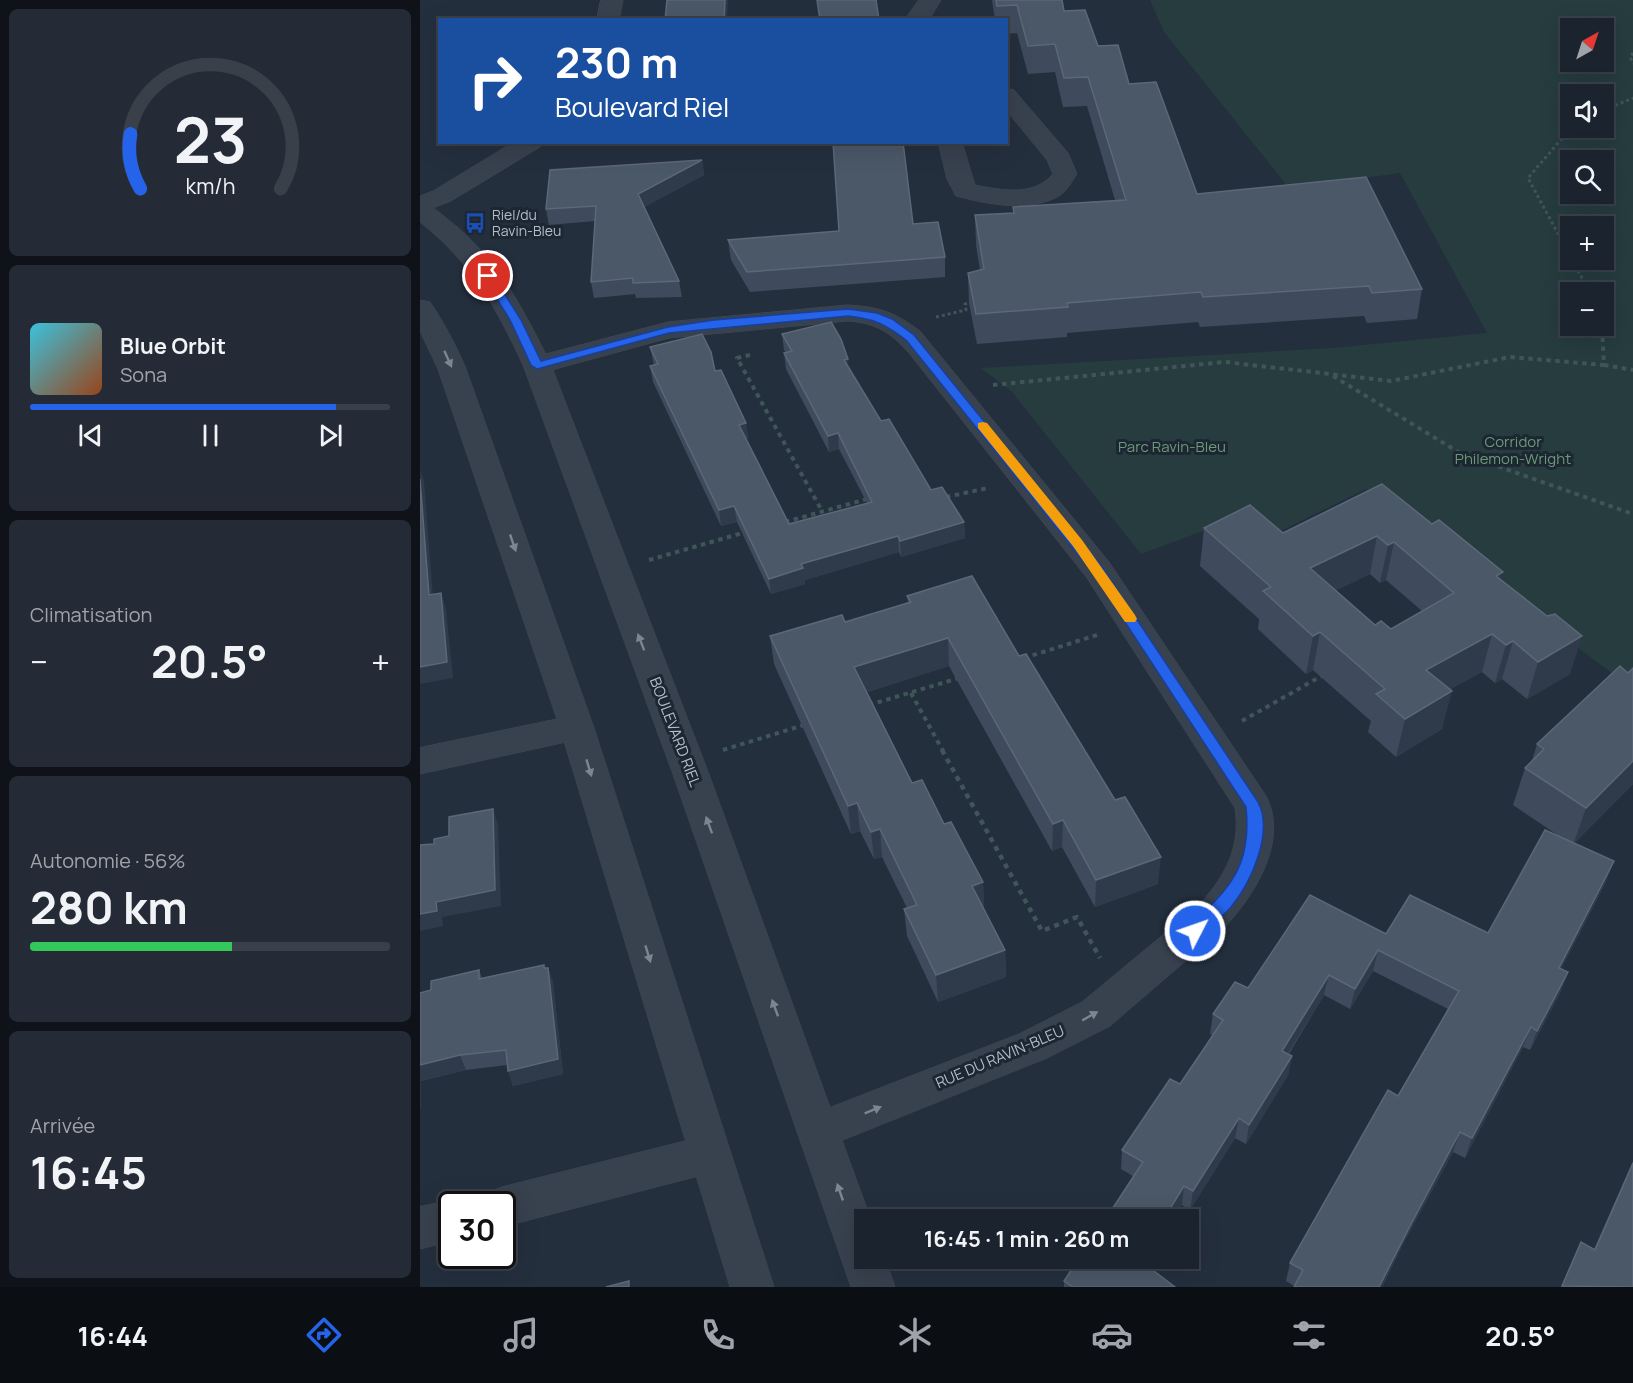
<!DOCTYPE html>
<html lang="fr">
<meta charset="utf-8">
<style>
:root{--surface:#1b232e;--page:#242b36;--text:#f1f3f6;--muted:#a0a4aa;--line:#39404a;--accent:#2563eb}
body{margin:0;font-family:Manrope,sans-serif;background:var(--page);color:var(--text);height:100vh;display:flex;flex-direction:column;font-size:22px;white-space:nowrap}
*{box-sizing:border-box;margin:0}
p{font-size:20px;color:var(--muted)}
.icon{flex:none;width:33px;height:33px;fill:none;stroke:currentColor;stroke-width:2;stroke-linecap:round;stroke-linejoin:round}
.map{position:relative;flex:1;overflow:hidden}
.panel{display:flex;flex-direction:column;gap:9px;padding:9px;background:#0f1319;width:420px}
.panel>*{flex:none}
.guide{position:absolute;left:18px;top:18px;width:570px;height:126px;border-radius:0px;box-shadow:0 6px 24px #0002,0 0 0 2px var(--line);background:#1a4fa0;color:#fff;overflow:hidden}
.needle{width:39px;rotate:39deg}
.fabs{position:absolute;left:1140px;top:18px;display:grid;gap:12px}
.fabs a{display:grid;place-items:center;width:54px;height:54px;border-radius:0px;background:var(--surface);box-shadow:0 6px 24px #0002,0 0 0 2px var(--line);font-size:30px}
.speed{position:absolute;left:18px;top:1191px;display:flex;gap:12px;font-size:30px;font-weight:700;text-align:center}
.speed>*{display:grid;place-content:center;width:78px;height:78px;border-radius:50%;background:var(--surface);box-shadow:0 6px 24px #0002,0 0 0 2px var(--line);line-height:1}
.speed .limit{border:3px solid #111;border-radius:9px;background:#fff;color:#111}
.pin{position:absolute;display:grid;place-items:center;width:51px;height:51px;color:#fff;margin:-26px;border:3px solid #fff;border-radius:50%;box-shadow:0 2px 6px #0007}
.me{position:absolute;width:66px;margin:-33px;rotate:49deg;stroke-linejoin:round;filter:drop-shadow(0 0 4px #0008)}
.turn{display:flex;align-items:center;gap:21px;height:126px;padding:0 18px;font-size:27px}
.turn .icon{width:78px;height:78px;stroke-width:2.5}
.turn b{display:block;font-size:42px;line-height:51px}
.big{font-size:45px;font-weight:700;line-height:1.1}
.panel .card{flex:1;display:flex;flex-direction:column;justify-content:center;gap:9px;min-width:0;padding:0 21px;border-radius:9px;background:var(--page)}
.panel .dial{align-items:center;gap:0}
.dial svg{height:156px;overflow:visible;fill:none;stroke:var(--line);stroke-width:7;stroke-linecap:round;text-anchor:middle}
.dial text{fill:var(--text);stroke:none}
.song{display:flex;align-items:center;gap:18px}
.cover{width:72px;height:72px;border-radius:9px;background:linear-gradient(135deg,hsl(190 70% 55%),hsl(20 70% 35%))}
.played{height:6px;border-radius:3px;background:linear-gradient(90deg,var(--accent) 85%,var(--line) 85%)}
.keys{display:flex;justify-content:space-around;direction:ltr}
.heat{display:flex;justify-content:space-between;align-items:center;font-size:33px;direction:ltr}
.charge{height:9px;border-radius:4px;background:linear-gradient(90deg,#34c759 56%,var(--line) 0)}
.trip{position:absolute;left:434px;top:1209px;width:345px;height:60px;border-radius:0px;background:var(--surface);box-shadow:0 6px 24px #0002,0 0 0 2px var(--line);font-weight:700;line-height:60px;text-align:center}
.tab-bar{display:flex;height:96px;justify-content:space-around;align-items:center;background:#0b0e12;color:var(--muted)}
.tab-bar .icon{width:42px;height:42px}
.tab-bar .current{color:var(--accent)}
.tab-bar b{font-size:27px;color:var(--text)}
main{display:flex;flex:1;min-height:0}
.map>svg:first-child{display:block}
</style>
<main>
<section class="panel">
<div class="card dial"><svg viewBox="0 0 100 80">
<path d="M14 69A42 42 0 1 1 86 69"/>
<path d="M14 69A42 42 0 0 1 9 41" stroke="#2563eb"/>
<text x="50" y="56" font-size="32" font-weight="700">23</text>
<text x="50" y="72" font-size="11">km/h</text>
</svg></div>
<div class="card">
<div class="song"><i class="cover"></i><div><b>Blue Orbit</b><p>Sona</p></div></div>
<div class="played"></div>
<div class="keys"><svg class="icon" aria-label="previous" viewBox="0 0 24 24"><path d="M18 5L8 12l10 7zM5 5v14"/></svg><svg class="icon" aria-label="pause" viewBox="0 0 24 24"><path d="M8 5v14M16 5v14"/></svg><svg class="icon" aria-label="next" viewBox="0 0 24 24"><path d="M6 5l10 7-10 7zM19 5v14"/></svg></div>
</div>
<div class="card"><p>Climatisation</p>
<div class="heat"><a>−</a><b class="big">20.5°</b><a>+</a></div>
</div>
<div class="card"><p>Autonomie · 56%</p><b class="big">280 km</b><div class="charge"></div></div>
<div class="card"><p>Arrivée</p><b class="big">16:45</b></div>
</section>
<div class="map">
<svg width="1213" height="1287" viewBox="0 0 1213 1287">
<rect width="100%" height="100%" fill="#242f3e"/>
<path fill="#263c3f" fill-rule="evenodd" d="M730 0H1213V689L946 489 854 534 829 514 721 554 592 392 561 368 912 348 1067 333 980 173 869 188 744 32ZM1150 28H1184V62H1150ZM1150 94H1184V128H1150ZM1150 160H1184V194H1150ZM1150 226H1184V260H1150ZM1150 292H1184V326H1150Z"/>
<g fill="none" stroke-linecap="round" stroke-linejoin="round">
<g stroke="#414a57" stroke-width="1">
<g id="minor">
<path d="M181 0H203L199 20H177Z"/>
<path d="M499 0H521L509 20H485Z"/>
<path d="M586 88 594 90 648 153 657 174C652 181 647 191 639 196 609 213 567 204 536 196L527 179 518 142H542L555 185C581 190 613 197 633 174L627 160 586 110Z"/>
<path d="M94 142H124L120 147 31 201 0 213V196L13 191Z"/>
<path d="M428 305C460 307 474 312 500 331L689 562 846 796C869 841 835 894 805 927L690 1026 627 1058 398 1150 383 1144 377 1131 383 1118 599 1034 662 1002 779 905C805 876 821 848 815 808L667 578 489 353C470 332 456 323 428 321L249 338 117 374 107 371 103 365 107 359 248 322Z"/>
<path d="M157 715 169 719 174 728 169 737 0 774V748Z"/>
<path d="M290 1135 305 1140 311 1154 305 1168 290 1173 82 1227V1204H62L67 1193 82 1187Z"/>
<path d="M32 1200 45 1204H32V1241L0 1249V1207Z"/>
</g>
</g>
<g stroke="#414a57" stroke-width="1">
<g id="tertiary">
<path d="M0 202C12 205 21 214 31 222 78 259 105 312 131 365L290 777 451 1220H444V1258H465L475 1287H431L254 777 103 365C76 307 51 262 0 222Z"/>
<path d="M0 300 10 302C24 323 36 345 46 369L174 728 354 1287H310L140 728 18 369 0 331Z"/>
</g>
</g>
<g stroke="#3f5557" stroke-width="3" stroke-dasharray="3 3" stroke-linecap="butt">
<path d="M1213 53 1210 57 1213 64"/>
<path d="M1184 110 1213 98"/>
<path d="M1150 256 1108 178 1151 128"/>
<path d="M1152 260 1170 292"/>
<path d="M516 317 546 310 545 304 551 302"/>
<path d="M1182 326V330"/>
</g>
<g stroke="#3f5557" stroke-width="4" stroke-dasharray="4.5 4.5" stroke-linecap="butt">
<path d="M330 355 317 358 402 511"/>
<path d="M1184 365 1213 370"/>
<path d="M913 376 1040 453 1213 514"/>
<path d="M573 385 805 362 971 381 1090 357 1184 365 1182 329"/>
<path d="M526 497 568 488"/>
<path d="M365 522 447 499"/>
<path d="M229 560 326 532"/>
<path d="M604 658 677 635"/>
<path d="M491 693 523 751"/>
<path d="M449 705 539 678"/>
<path d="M822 721 905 674"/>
<path d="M303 750 384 725"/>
</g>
<path stroke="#3f5557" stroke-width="4.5" stroke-dasharray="5 5" stroke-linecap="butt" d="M522 750 622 931 657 917 680 958"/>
<use href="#minor" fill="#38414e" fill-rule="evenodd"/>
<use href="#tertiary" fill="#38414e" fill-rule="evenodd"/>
</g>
<g fill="#3f4b5c" fill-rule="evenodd">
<path d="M572 0H642L644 11 678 46 709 84 777 194 1002 289 997 319 947 323 944 316 780 327 778 322 647 333V337L557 344 549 303 548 273 560 270 556 245 555 215 593 213V207L695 200 667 106 643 107 635 72 608 74 597 33 586 34V20H575Z"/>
<path d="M282 160 284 175 224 207 259 281 262 297 216 298 215 294 174 298 171 282 175 221 129 225 126 209Z"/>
<path d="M493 224 525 257V277L330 292 311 260 308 240 419 231Z"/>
<path d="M362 334 429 368 461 421 511 490 544 522 545 538 481 557 479 552 385 580V584L351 594 317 522 301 526 233 382 230 366 234 365 230 347 295 371 326 423 328 439H326L369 524 447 503 419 449 409 452 366 369 364 353H366L364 350Z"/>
<path d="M962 484 1081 580 1150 674 1107 699 1082 679 1075 683 1062 672 1030 689 1022 729 976 757 948 732 951 721 893 670 886 674 838 629 839 619 780 566 784 528 863 533ZM950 574 960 583 966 580 1002 611 971 629 955 625 916 590Z"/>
<path d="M487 596 599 656 738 884 675 907 642 847 632 851 529 666 447 692 492 783 524 824 563 882 564 909 585 950 586 977 518 1002 487 936 484 909 487 908 462 857 454 859 440 831 431 834 354 664 350 636 425 622 488 603Z"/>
<path d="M1213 668V784L1154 843 1186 882 1141 969 1148 972 1140 993 1110 1050 1103 1047 1045 1158 1033 1152 983 1244 962 1287H874V1286L866 1281 870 1263 978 1096 1028 1009 953 971 930 1009 904 995 869 1054 872 1056 868 1075 826 1144 815 1138 770 1210 701 1169 702 1150 760 1084 793 1036 790 1034 793 1014 828 988 966 934 1068 933 1142 838 1093 805 1105 768 1112 761 1117 744Z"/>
<path d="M124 965 125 968H128L133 983 143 1074 93 1086 87 1065 46 1070 1 1081V1108H0V993L11 990 59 970 62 978Z"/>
<path d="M1213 1161V1287H1141L1161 1242 1174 1249Z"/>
<path d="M724 1264 755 1287H644V1281Z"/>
</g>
<g fill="#2f3b4b">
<path d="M305 0H308L307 20H304Z"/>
<path d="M282 160 284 175 221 209 218 194Z"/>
<path d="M428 359 429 374 424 360Z"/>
<path d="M326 423 328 439 321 440 319 425Z"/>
<path d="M418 433 419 449 409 452 408 436Z"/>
<path d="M0 469 4 481 14 611 9 595Z"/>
<path d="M314 506 317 522 301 526 299 510Z"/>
<path d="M544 522 545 538 481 557 480 541Z"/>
<path d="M478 536 479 552 385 580V584L351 594 349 579 381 564Z"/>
<path d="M957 536 950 574 884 606 890 568Z"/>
<path d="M974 542 966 580 960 583 968 545Z"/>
<path d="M1083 572 1073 610 1076 576Z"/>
<path d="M21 593 26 609 33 678 0 684V667Z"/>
<path d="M900 632 893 670 886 674 893 636Z"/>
<path d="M1072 634 1062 672 997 708 1006 670Z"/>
<path d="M1162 636 1150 674 1107 699 1118 662Z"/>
<path d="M528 638 529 666 437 695 434 667Z"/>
<path d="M1093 641 1082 679 1075 683 1086 645Z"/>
<path d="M1032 691 1022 729 976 757 985 719Z"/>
<path d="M1213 761V784L1153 845 1166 808Z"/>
<path d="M437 803 440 831 431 834 428 806Z"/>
<path d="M73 809 78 824 81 906 22 917 23 926 0 931V914L16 902Z"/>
<path d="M643 820 642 847 632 851 633 824Z"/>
<path d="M460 829 462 857 454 859 451 832Z"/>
<path d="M741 857 738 884 675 907 676 880Z"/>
<path d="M1194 861 1186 882 1131 988 1139 968Z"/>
<path d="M563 882 564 909 552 886Z"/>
<path d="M585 950 586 977 518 1002 516 975Z"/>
<path d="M958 950 953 971 930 1009 935 989Z"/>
<path d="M128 968 133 983 143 1074 93 1086 88 1071Z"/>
<path d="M1148 972 1140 993 1110 1050 1117 1031Z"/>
<path d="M909 975 904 995 858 1070 862 1051Z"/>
<path d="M1111 1027 1103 1047 1045 1158 1052 1138Z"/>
<path d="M40 1055 46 1070 1 1081V1108H0V1065Z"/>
<path d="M872 1056 868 1075 826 1144 829 1125Z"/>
<path d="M819 1118 815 1138 770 1210 773 1191Z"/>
<path d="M1040 1132 1033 1152 983 1244 962 1287H959L990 1226Z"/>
<path d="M764 1186 762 1205 753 1220H743Z"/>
<path d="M718 1258H728L716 1278Z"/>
</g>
<g fill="#4b5868" stroke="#5c6777" stroke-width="1.5" fill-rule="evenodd">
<path d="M247 0H305L304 20H245Z"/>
<path d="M397 0H456L459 20H400Z"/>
<path d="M576 0H642L644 11 665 10 678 46 698 45 709 84 736 82 777 194 946 177 1002 289 952 293 949 286 783 297 781 292 647 303 648 307 556 314 548 273 564 269 555 215 594 213 593 207 706 200 668 77 644 78 635 44 608 46 597 5 577 6Z"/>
<path d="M413 142H483L493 224 518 222 525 257 327 272 308 240 419 231Z"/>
<path d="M282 160 218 194 259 281 213 283V278L171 282 176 206 126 209 130 170Z"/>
<path d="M411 322 421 339 428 359 424 360 461 421 469 419 511 490 522 487 544 522 480 541 478 536 381 564 383 568 349 579 314 506 299 510 230 366 238 364 230 347 282 334 291 352 295 371 301 370 326 423 319 425 369 524 452 502 418 433 408 436 364 353 372 351 362 334Z"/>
<path d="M0 479 9 595 21 593 27 662 0 667Z"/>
<path d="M962 484 1012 524 1019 520 1083 572 1076 576 1127 616 1135 614 1162 636 1118 662 1093 641 1086 645 1072 634 1006 670 1032 691 985 719 956 694 965 689 900 632 893 636 843 591 851 587 784 528 830 505 863 533ZM957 536 968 545 974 542 1034 593 971 629 961 621 955 625 890 568Z"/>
<path d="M552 576 599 656 606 654 695 800 705 797 741 857 676 880 643 820 633 824 528 638 434 667 492 783 502 780 524 824 531 822 563 882 552 886 585 950 516 975 484 909 497 905 460 829 451 832 437 803 428 806 350 636 422 615 425 622 491 602 487 596Z"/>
<path d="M1200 666 1208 673 1213 668V761L1166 808 1105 768 1124 749 1117 744Z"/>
<path d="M73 809 75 890 16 902 17 911 0 914V845L14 844V839L29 836V817Z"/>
<path d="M1125 830 1194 861 1139 968 1148 972 1117 1031 1111 1027 1052 1138 1040 1132 990 1226 959 1287H874L883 1270 870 1263 968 1090 978 1096 1039 991 958 950 935 989 909 975 862 1051 872 1056 829 1125 819 1118 773 1191 764 1186 743 1220H685L723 1162 702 1150 750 1079 760 1084 783 1050 803 1020 793 1014 815 982 828 988 890 895 966 934 990 895 1068 933Z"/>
<path d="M124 965V968H128L138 1059 88 1071 86 1050 40 1055 0 1065V993L11 990V981L59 970V979Z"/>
<path d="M1213 1163V1287L1142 1286 1161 1242 1175 1250Z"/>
<path d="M659 1258H718V1259L755 1287H653L644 1281Z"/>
<path d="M209 1281V1287H186Z"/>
</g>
<defs><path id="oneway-solid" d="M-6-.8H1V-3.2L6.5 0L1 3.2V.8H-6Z" transform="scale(1.5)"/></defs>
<g fill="#7c8592">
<use href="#oneway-solid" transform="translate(28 359) rotate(66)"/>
<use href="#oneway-solid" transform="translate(93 543) rotate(71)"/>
<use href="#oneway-solid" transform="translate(221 642) rotate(-111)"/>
<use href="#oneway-solid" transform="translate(169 768) rotate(73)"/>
<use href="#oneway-solid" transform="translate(289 825) rotate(-110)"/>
<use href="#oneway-solid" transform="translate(228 954) rotate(73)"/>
<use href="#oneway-solid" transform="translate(355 1008) rotate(-110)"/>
<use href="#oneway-solid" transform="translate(670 1016) rotate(-30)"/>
<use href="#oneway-solid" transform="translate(453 1110) rotate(-22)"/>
<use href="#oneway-solid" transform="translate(420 1192) rotate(-109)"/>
</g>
<path fill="#2563eb" stroke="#184099" stroke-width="1.5" d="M68 273 72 274 101 320 121 361 248 327 294 320 428 309 457 313 472 319 494 335 682 567 838 802C854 832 831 883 811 907 802 917 791 926 780 936L775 937 769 936 767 931 769 926C810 889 832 866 826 807L673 573 486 340C465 324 455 319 428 316L249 333 117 369 111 365 90 320 63 276Z"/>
<path fill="#f59e0b" d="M563 422 567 423 662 540 715 615 717 619 715 622H705L653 546 558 428V423Z"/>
<defs>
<g id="bus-bare" transform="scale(1.62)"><path d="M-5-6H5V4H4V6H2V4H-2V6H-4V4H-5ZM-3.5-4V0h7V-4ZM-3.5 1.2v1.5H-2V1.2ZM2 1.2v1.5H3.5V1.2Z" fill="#1a4fb4" stroke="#1d2633" stroke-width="2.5" paint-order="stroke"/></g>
</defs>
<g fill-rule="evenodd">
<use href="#bus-bare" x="55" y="223"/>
</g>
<g text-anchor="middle" stroke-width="6" stroke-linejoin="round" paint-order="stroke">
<g font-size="14" fill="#b4bcc9" stroke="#1d2633" text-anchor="start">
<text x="72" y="220">Riel/du<tspan x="72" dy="16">Ravin-Bleu</tspan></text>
</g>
<g font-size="15" fill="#6b9a76" stroke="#1d2633">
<text x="1093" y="447">Corridor<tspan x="1093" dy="17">Philemon-Wright</tspan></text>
<text x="752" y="452">Parc Ravin-Bleu</text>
</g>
<g font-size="15" fill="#b4bcc9" stroke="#1d2633">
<text transform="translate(255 732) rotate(69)" y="5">BOULEVARD RIEL</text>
<text transform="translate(580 1057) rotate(-23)" y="5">RUE DU RAVIN-BLEU</text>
</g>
</g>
</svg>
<div class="fabs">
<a><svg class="needle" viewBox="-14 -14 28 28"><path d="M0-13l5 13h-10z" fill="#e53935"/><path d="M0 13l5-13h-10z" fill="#a0a4aa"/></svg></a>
<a><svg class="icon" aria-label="sound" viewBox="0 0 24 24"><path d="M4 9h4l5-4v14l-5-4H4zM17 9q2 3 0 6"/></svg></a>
<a><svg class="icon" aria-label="search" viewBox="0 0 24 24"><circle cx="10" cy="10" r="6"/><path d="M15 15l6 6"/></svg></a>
<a>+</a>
<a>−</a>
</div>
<div class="speed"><div class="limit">30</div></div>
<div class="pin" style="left:68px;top:276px;background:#d93025"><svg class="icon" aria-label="arrive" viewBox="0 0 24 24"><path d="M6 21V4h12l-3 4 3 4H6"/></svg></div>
<svg class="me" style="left:775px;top:931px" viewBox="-20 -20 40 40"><circle r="17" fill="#2563eb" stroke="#fff" stroke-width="3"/><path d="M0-11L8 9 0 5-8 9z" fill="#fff"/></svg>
<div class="trip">16:45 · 1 min · 260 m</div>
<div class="guide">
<div class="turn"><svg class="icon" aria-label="right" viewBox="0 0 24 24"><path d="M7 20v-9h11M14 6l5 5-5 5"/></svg><div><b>230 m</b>Boulevard Riel</div></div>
</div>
</div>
</main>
<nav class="tab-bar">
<b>16:44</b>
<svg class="icon current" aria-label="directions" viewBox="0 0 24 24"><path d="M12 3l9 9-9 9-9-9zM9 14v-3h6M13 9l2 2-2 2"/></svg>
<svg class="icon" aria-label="music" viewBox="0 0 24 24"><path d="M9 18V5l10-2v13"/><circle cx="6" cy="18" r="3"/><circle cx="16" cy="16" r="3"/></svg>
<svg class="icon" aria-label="phone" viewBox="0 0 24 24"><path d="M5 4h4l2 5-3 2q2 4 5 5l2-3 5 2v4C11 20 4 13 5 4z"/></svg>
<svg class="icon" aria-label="climate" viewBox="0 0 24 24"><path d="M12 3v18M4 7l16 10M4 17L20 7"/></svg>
<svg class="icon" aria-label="car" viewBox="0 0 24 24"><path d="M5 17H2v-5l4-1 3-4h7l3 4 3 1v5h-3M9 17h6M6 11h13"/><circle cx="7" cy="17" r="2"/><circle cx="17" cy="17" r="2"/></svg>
<svg class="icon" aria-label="filters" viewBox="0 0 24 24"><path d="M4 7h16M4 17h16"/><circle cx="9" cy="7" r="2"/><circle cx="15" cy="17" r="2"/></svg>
<b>20.5°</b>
</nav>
